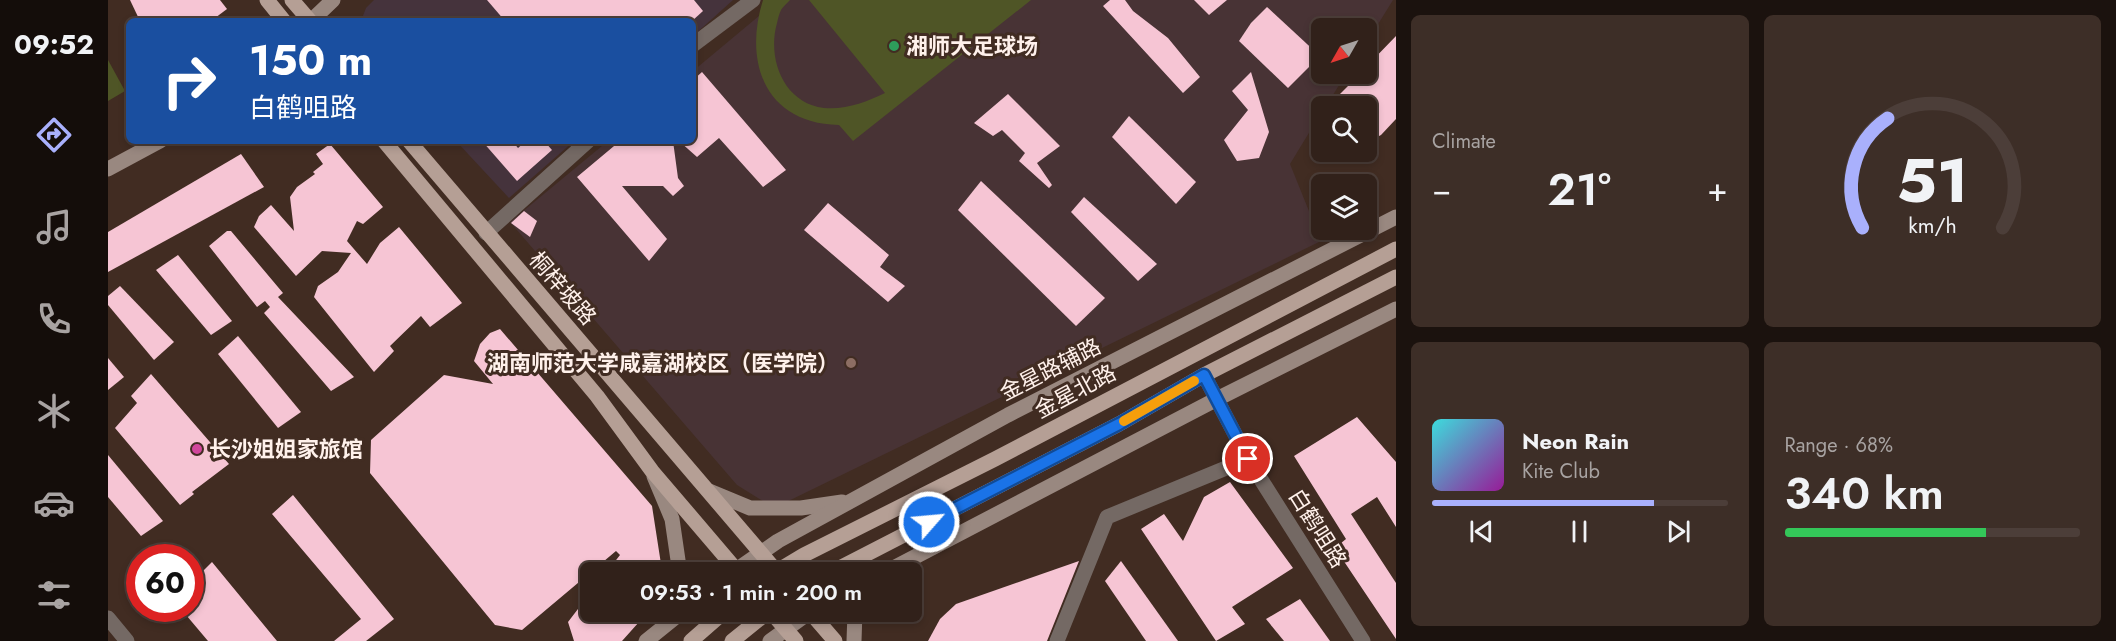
<!DOCTYPE html>
<meta charset="utf-8">
<style>
:root{--surface:#31211a;--page:#3d2e27;--text:#f1f3f6;--muted:#a8a3a2;--line:#4c3e39;--accent:#a9b0fc}
body{margin:0;font-family:Jost,"Noto Sans SC",sans-serif;background:var(--page);color:var(--text);height:100vh;display:flex;flex-direction:column;font-size:22px;white-space:nowrap}
*{box-sizing:border-box;margin:0}
p{font-size:20px;color:var(--muted)}
.icon{flex:none;width:33px;height:33px;fill:none;stroke:currentColor;stroke-width:2;stroke-linecap:round;stroke-linejoin:round}
.map{position:relative;flex:1;overflow:hidden}
.details{display:flex;flex-direction:column;gap:15px;padding:15px;background:#1b120e;width:720px}
.details>*{flex:none}
.top-card{position:absolute;left:18px;top:18px;width:570px;height:126px;border-radius:9px;box-shadow:0 3px 9px #0003,0 0 0 2px var(--line);background:#1a4fa0;color:#fff;overflow:hidden}
.needle{width:39px;rotate:231deg}
.controls{position:absolute;left:1203px;top:18px;display:grid;gap:12px}
.controls a{display:grid;place-items:center;width:66px;height:66px;border-radius:9px;background:var(--surface);box-shadow:0 3px 9px #0003,0 0 0 2px var(--line);font-size:30px}
.speed{position:absolute;left:18px;top:544px;display:flex;gap:12px;font-size:30px;font-weight:700;text-align:center}
.speed>*{display:grid;place-content:center;width:78px;height:78px;border-radius:50%;background:var(--surface);box-shadow:0 3px 9px #0003,0 0 0 2px var(--line);line-height:1}
.speed .limit{border:9px solid #d22;background:#fff;color:#111}
.pin{position:absolute;display:grid;place-items:center;width:51px;height:51px;color:#fff;margin:-26px;border:3px solid #fff;border-radius:50%;box-shadow:0 2px 6px #0007}
.me{position:absolute;width:66px;margin:-33px;rotate:63deg;stroke-linejoin:round;filter:drop-shadow(0 0 4px #0008)}
.turn{display:flex;align-items:center;gap:21px;height:126px;padding:0 24px;font-size:27px}
.turn .icon{width:78px;height:78px;stroke-width:2.5}
.turn b{display:block;font-size:42px;line-height:51px}
.big{font-size:45px;font-weight:600;line-height:1.1}
.details .tile{flex:1;display:flex;flex-direction:column;justify-content:center;gap:9px;min-width:0;padding:0 21px;border-radius:9px;background:var(--page)}
.details .dial{align-items:center;gap:0}
.dial svg{height:156px;overflow:visible;fill:none;stroke:var(--line);stroke-width:7;stroke-linecap:round;text-anchor:middle}
.dial text{fill:var(--text);stroke:none}
.song{display:flex;align-items:center;gap:18px}
.cover{width:72px;height:72px;border-radius:9px;background:linear-gradient(135deg,hsl(180 70% 55%),hsl(300 70% 35%))}
.played{height:6px;border-radius:3px;background:linear-gradient(90deg,var(--accent) 75%,var(--line) 75%)}
.keys{display:flex;justify-content:space-around;direction:ltr}
.heat{display:flex;justify-content:space-between;align-items:center;font-size:33px;direction:ltr}
.charge{height:9px;border-radius:4px;background:linear-gradient(90deg,#34c759 68%,var(--line) 0)}
.details .tiles{flex:1;display:grid;gap:15px;grid-template-columns:repeat(2,1fr)}
.trip{position:absolute;left:472px;top:562px;width:342px;height:60px;border-radius:9px;background:var(--surface);box-shadow:0 3px 9px #0003,0 0 0 2px var(--line);font-weight:600;line-height:60px;text-align:center}
main{display:flex;flex:1;min-height:0}
.dock{display:flex;flex-direction:column;width:108px;justify-content:space-around;align-items:center;background:#140d0a;color:var(--muted)}
.dock .icon{width:42px;height:42px}
.dock .selected{color:var(--accent)}
.dock b{font-size:27px;color:var(--text)}
.map>svg:first-child{display:block}
</style>
<main>
<nav class="dock">
<b>09:52</b>
<svg class="icon selected" aria-label="directions" viewBox="0 0 24 24"><path d="M12 3l9 9-9 9-9-9zM9 14v-3h6M13 9l2 2-2 2"/></svg>
<svg class="icon" aria-label="music" viewBox="0 0 24 24"><path d="M9 18V5l10-2v13"/><circle cx="6" cy="18" r="3"/><circle cx="16" cy="16" r="3"/></svg>
<svg class="icon" aria-label="phone" viewBox="0 0 24 24"><path d="M5 4h4l2 5-3 2q2 4 5 5l2-3 5 2v4C11 20 4 13 5 4z"/></svg>
<svg class="icon" aria-label="climate" viewBox="0 0 24 24"><path d="M12 3v18M4 7l16 10M4 17L20 7"/></svg>
<svg class="icon" aria-label="car" viewBox="0 0 24 24"><path d="M5 17H2v-5l4-1 3-4h7l3 4 3 1v5h-3M9 17h6M6 11h13"/><circle cx="7" cy="17" r="2"/><circle cx="17" cy="17" r="2"/></svg>
<svg class="icon" aria-label="filters" viewBox="0 0 24 24"><path d="M4 7h16M4 17h16"/><circle cx="9" cy="7" r="2"/><circle cx="15" cy="17" r="2"/></svg>
</nav>
<div class="map">
<svg width="1288" height="641" viewBox="0 0 1288 641">
<rect width="100%" height="100%" fill="#412c22"/>
<path fill="#483335" d="M670 0H1285L1259 42 1258 28H1214V74H1238L1218 106H1214L1213 113 1182 164 1213 241 666 508 629 485 402 222 500 141H585V71Z"/>
<g fill="#45333c">
<path d="M266 0H625L585 36V21H253L258 8Z"/>
<path d="M348 141H466L401 198Z"/>
</g>
<g fill="#4f5526">
<path d="M655 0H682C679 3 675 7 673 10 671 14 670 19 669 23 659 58 675 103 716 108 738 110 758 102 777 93L701 0H923L745 141 731 125C658 124 635 63 655 0Z"/>
<path d="M0 60 17 91 0 101Z"/>
</g>
<g fill="#f6c5d4">
<path d="M22 0H112L119 9 103 21H32Z"/>
<path d="M379 0H586L595 11 584 21H397Z"/>
<path d="M1002 0H1017L1025 11 1060 38 1092 77 1075 93 995 6Z"/>
<path d="M1086 0H1119L1101 15Z"/>
<path d="M1159 7 1212 56 1180 88 1131 41 1143 23Z"/>
<path d="M1288 36V119L1273 135 1258 143V106H1220L1252 74H1258V67Z"/>
<path d="M594 72 678 170 655 187 611 138 589 157 571 141H585V80Z"/>
<path d="M1143 72 1161 132 1151 158 1129 161 1116 140 1140 110 1124 91Z"/>
<path d="M900 94 952 146 929 163 944 185 941 188 911 161 917 153 894 130 885 136 866 123Z"/>
<path d="M1021 116 1088 182 1068 204 1004 137Z"/>
<path d="M374 141H404L410 148 418 141H436L444 150 409 181Z"/>
<path d="M512 141H565L570 178 576 186 565 196 555 186H514L559 239 541 261 469 177Z"/>
<path d="M222 144 275 207 255 224 249 221 239 241 259 264 272 243 291 227 354 303 322 327 313 316 282 346 286 351 266 372 206 297 210 286 230 272 243 253 214 251 188 276 146 227 151 216 163 205 186 231 182 197 189 187 207 174 205 172 215 164 208 154Z"/>
<path d="M133 154 156 187 0 272V232Z"/>
<path d="M873 181 997 298 968 326 850 210Z"/>
<path d="M976 197 1049 264 1030 281 963 212Z"/>
<path d="M720 203 781 255 772 267 797 286 780 302 696 230Z"/>
<path d="M416 211 429 221 422 237 403 223Z"/>
<path d="M119 231H123L175 293 170 297 246 377 223 391 156 313 162 307 157 301 149 307 101 246Z"/>
<path d="M70 255 124 321 103 335 48 270Z"/>
<path d="M12 286 66 342 46 360 0 305V296Z"/>
<path d="M392 329 544 506 553 564 551 573H498L512 555 508 551 414 630 387 625 262 473 263 440 336 375 385 384 366 361 372 344 382 333Z"/>
<path d="M130 336 193 412 170 428 110 354Z"/>
<path d="M0 358 16 377 0 390Z"/>
<path d="M43 374 121 464 84 492 86 494 72 505 7 428 29 403 23 396Z"/>
<path d="M1249 417 1288 462V527L1269 497 1243 514 1288 583V639L1227 548 1238 539 1186 456Z"/>
<path d="M0 455 55 521 33 536 0 497Z"/>
<path d="M1122 482 1185 568 1124 607 1137 624 1108 641 1033 529 1056 514 1075 541 1096 497Z"/>
<path d="M185 495 286 619 258 641H226L253 619 164 514Z"/>
<path d="M971 561 939 641H820L832 619 848 604Z"/>
<path d="M1013 561 1070 641H1038L997 581Z"/>
<path d="M104 562 169 641H100L73 609H82V584Z"/>
<path d="M483 592V612H540L514 641H466L460 622Z"/>
<path d="M1192 599 1222 641H1176L1158 619Z"/>
</g>
<g fill="none" stroke-linecap="round" stroke-linejoin="round">
<g stroke="#746964" stroke-width="15">
<path d="M585 45 645 0"/>
<path d="M378 233 480 141"/>
<path d="M1096 375 1140 459 1255 641"/>
<path d="M0 618 19 641"/>
<path d="M949 641 999 517 1140 459"/>
</g>
<g stroke="#998880" stroke-width="15">
<path d="M203 21 225 0"/>
<path d="M0 169 52 141"/>
<path d="M546 476 564 519 571 567 570 573"/>
<path d="M601 491 642 508H693L734 502"/>
<path d="M624 573 670 541 900 415 1288 217"/>
<path d="M776 573 1109 399 1288 309"/>
<path d="M538 641 574 612"/>
<path d="M662 641 702 612"/>
<path d="M746 641 747 612"/>
</g>
<g stroke="#b59f95" stroke-width="15">
<path d="M159 0 176 21"/>
<path d="M184 0 202 21"/>
<path d="M276 141 489 396 544 471 631 573"/>
<path d="M301 141 670 573"/>
<path d="M666 573 696 555 887 459 1288 249"/>
<path d="M722 573 1011 424 1096 375 1288 277"/>
<path d="M663 612 688 641"/>
<path d="M702 612 727 641"/>
<path d="M583 641 616 612"/>
<path d="M624 641 660 612"/>
</g>
</g>
<g fill="none" stroke-linecap="round" stroke-linejoin="round">
<g stroke="#114b97" stroke-width="15">
<path id="route" d="M821 522 1011 424 1096 375 1140 459"/>
</g>
<use href="#route" stroke="#1a73e8" stroke-width="10"/>
<path stroke="#f59e0b" stroke-width="10" d="M1016 421 1086 381"/>
</g>
<circle fill="#2e9e5b" stroke="#412c22" stroke-width="2" cx="786" cy="46" r="6"/>
<circle fill="#8d6e63" stroke="#412c22" stroke-width="2" cx="743" cy="363" r="6"/>
<circle fill="#d1479c" stroke="#412c22" stroke-width="2" cx="89" cy="449" r="6"/>
<g text-anchor="middle" stroke-width="6" stroke-linejoin="round" paint-order="stroke">
<g font-size="22" font-weight="bold" fill="#fff1eb" stroke="#412c22" text-anchor="start">
<text x="798" y="54">湘师大足球场</text>
<text x="731" y="371" text-anchor="end">湖南师范大学咸嘉湖校区（医学院）</text>
<text x="101" y="457">长沙姐姐家旅馆</text>
</g>
<g font-size="22" fill="#fff1eb" stroke="#412c22">
<text transform="translate(455 288) rotate(49)" y="8">桐梓坡路</text>
<text transform="translate(942 369) rotate(-27)" y="8">金星路辅路</text>
<text transform="translate(967 391) rotate(-28)" y="8">金星北路</text>
<text transform="translate(1210 528) rotate(58)" y="8">白鹤咀路</text>
</g>
</g>
</svg>
<div class="controls">
<a><svg class="needle" viewBox="-14 -14 28 28"><path d="M0-13l5 13h-10z" fill="#e53935"/><path d="M0 13l5-13h-10z" fill="#a8a3a2"/></svg></a>
<a><svg class="icon" aria-label="search" viewBox="0 0 24 24"><circle cx="10" cy="10" r="6"/><path d="M15 15l6 6"/></svg></a>
<a><svg class="icon" aria-label="layers" viewBox="0 0 24 24"><path d="M12 4l9 5-9 5-9-5zM3 14l9 5 9-5"/></svg></a>
</div>
<div class="speed"><div class="limit">60</div></div>
<div class="pin" style="left:1140px;top:459px;background:#d93025"><svg class="icon" aria-label="arrive" viewBox="0 0 24 24"><path d="M6 21V4h12l-3 4 3 4H6"/></svg></div>
<svg class="me" style="left:821px;top:522px" viewBox="-20 -20 40 40"><circle r="17" fill="#1a73e8" stroke="#fff" stroke-width="3"/><path d="M0-11L8 9 0 5-8 9z" fill="#fff"/></svg>
<div class="trip">09:53 · 1 min · 200 m</div>
<div class="top-card">
<div class="turn"><svg class="icon" aria-label="right" viewBox="0 0 24 24"><path d="M7 20v-9h11M14 6l5 5-5 5"/></svg><div><b>150 m</b>白鹤咀路</div></div>
</div>
</div>
<section class="details">
<div class="tiles">
<div class="tile"><p>Climate</p>
<div class="heat"><a>−</a><b class="big">21°</b><a>+</a></div>
</div>
<div class="tile dial"><svg viewBox="0 0 100 80">
<path d="M14 69A42 42 0 1 1 86 69"/>
<path d="M14 69A42 42 0 0 1 27 13" stroke="#a9b0fc"/>
<text x="50" y="56" font-size="32" font-weight="700">51</text>
<text x="50" y="72" font-size="11">km/h</text>
</svg></div>
<div class="tile">
<div class="song"><i class="cover"></i><div><b>Neon Rain</b><p>Kite Club</p></div></div>
<div class="played"></div>
<div class="keys"><svg class="icon" aria-label="previous" viewBox="0 0 24 24"><path d="M18 5L8 12l10 7zM5 5v14"/></svg><svg class="icon" aria-label="pause" viewBox="0 0 24 24"><path d="M8 5v14M16 5v14"/></svg><svg class="icon" aria-label="next" viewBox="0 0 24 24"><path d="M6 5l10 7-10 7zM19 5v14"/></svg></div>
</div>
<div class="tile"><p>Range · 68%</p><b class="big">340 km</b><div class="charge"></div></div>
</div>
</section>
</main>
